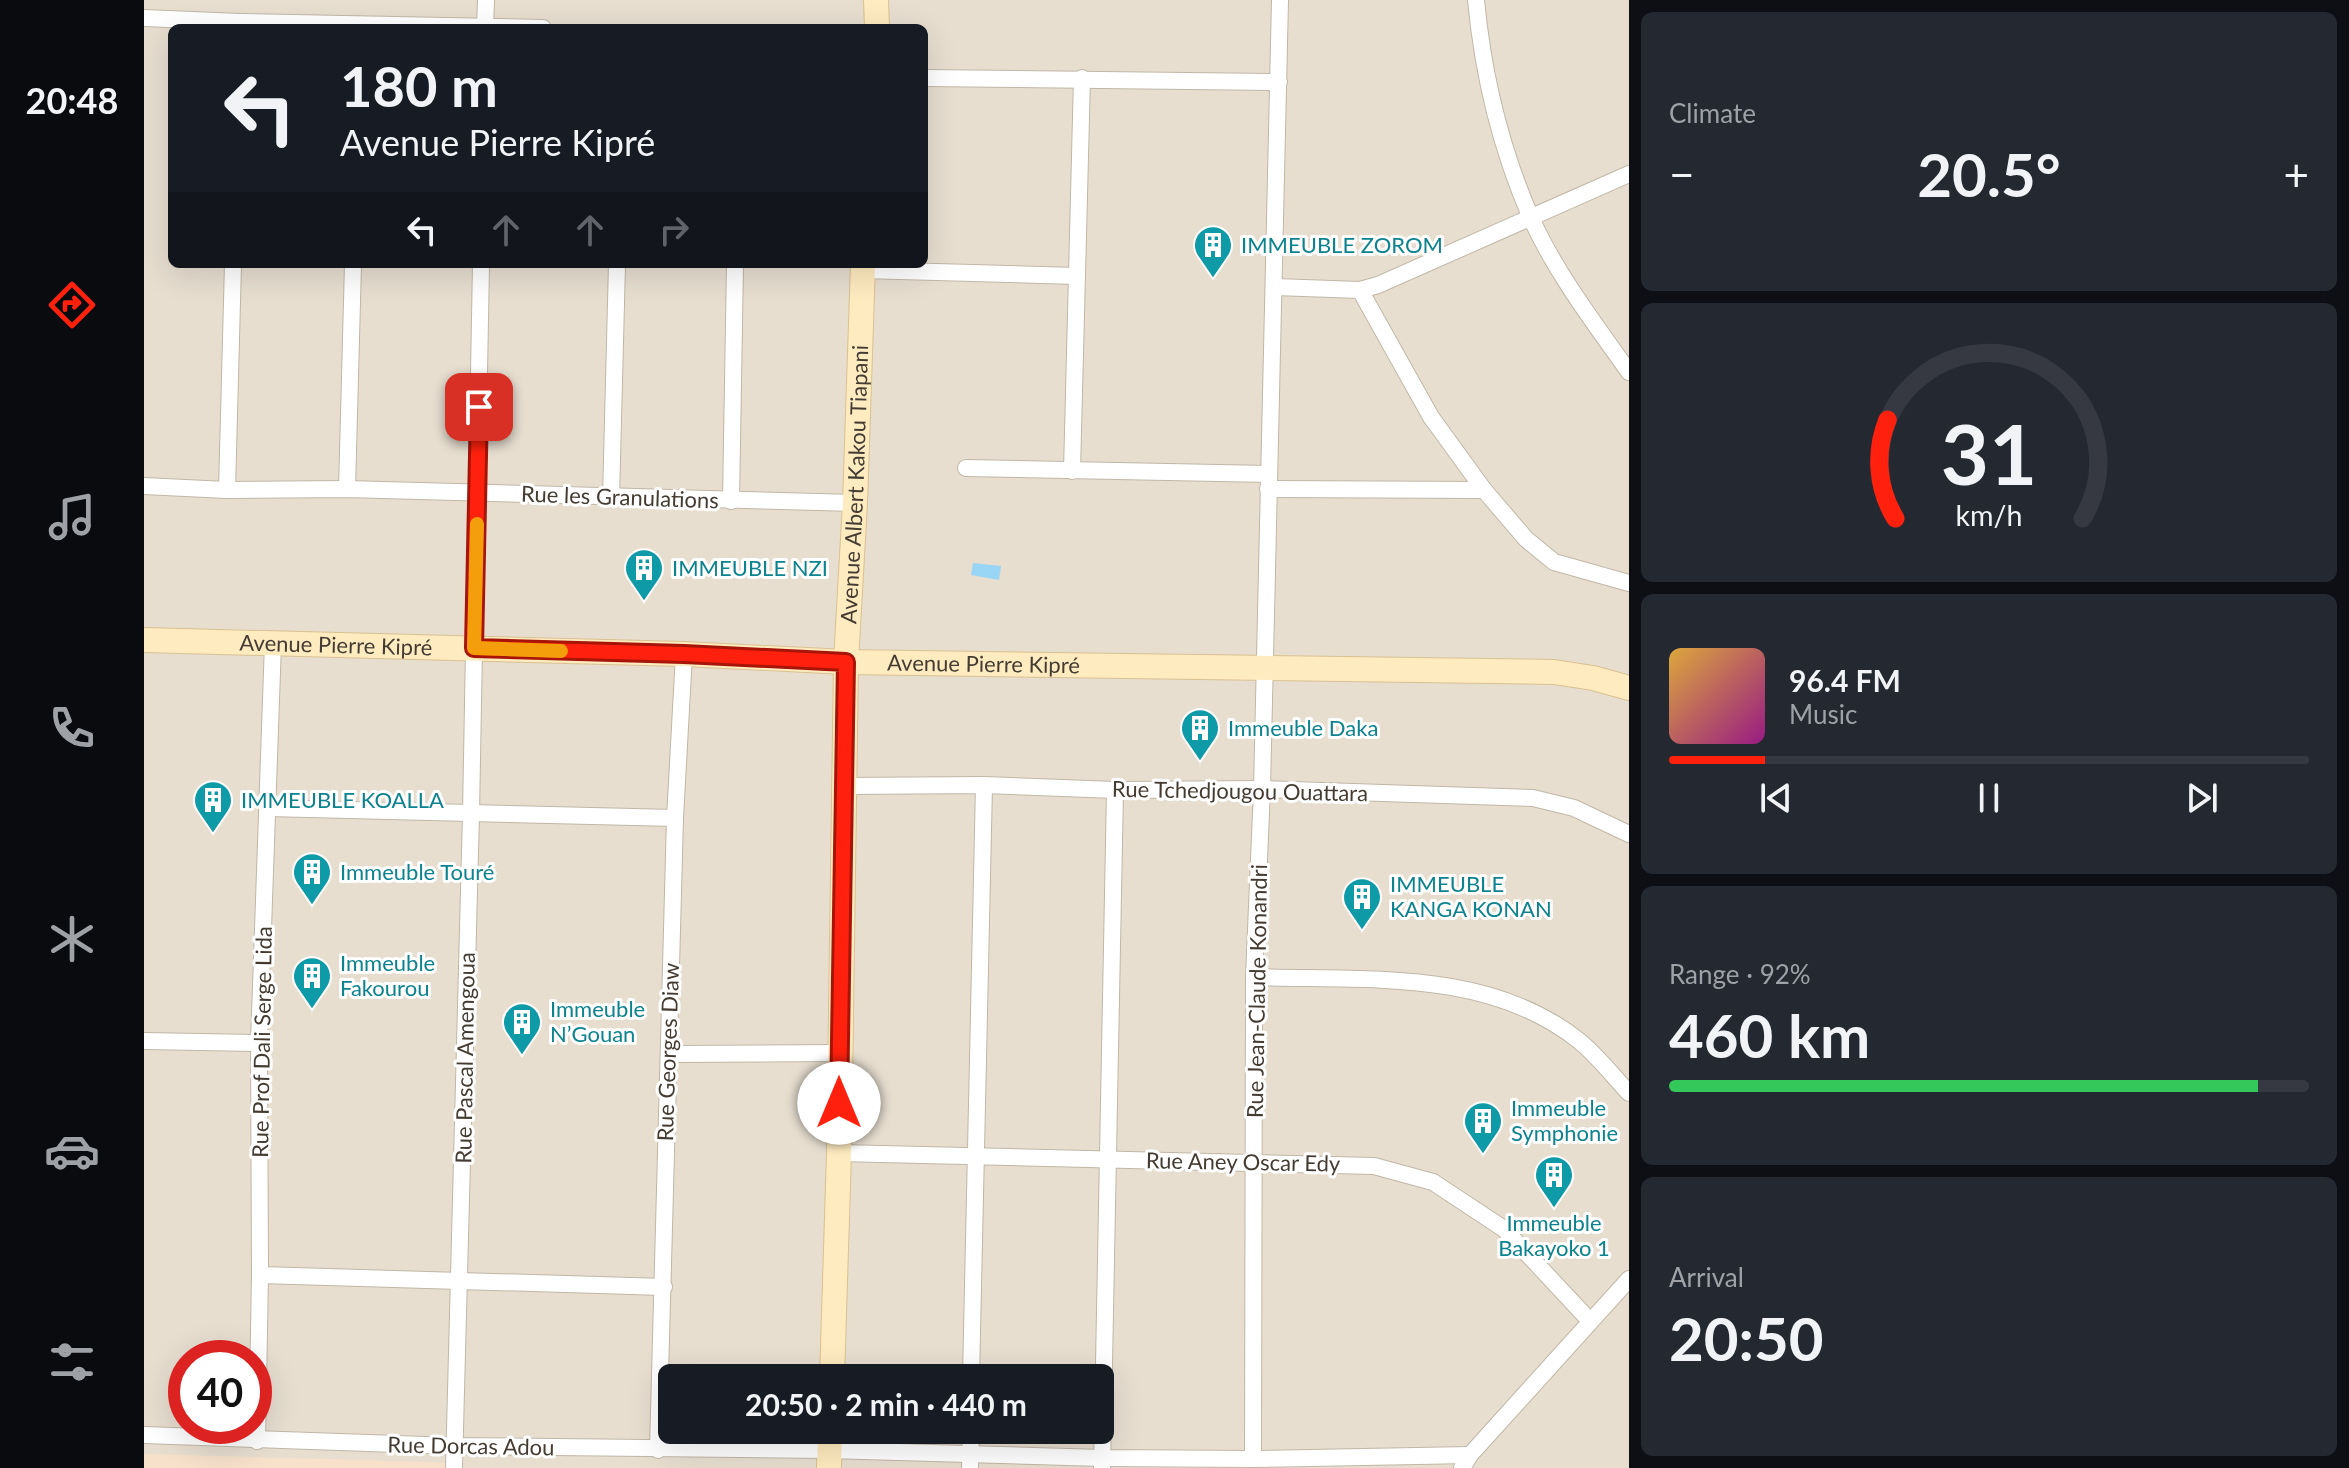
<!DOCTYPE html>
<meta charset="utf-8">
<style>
:root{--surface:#171b24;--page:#242831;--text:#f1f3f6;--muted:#9ea1a6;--line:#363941;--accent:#ff210d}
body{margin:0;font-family:Lato,sans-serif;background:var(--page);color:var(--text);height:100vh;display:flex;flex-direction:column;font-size:30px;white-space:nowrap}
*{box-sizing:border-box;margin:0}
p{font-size:26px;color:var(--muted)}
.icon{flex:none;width:44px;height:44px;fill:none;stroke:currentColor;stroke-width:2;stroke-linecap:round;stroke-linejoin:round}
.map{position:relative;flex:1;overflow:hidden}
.side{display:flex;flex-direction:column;gap:12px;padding:12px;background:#0d0f14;width:720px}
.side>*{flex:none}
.guide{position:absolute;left:24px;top:24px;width:760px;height:244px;border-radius:12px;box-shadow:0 8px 32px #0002;background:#171b24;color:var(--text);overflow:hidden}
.speed{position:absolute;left:24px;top:1340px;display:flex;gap:16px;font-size:40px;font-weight:700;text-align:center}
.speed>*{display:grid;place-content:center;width:104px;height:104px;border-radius:50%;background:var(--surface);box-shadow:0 8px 32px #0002;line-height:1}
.speed .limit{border:12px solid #d22;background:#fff;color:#111}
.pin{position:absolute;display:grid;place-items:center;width:68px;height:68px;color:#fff;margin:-34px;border-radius:16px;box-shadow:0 4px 12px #0006}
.me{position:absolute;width:88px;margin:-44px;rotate:0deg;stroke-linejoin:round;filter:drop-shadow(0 0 6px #0008)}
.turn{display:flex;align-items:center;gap:28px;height:168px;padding:0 40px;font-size:36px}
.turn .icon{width:104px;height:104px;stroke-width:2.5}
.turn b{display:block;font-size:56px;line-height:68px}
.lanes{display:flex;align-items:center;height:76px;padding:0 40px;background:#0003;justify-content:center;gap:40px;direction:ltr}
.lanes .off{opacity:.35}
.big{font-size:60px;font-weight:700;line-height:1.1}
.side .card{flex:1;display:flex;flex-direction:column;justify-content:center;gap:12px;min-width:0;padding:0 28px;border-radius:12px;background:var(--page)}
.side .dial{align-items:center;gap:0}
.dial svg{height:208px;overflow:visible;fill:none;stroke:var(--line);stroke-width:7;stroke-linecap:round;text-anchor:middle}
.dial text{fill:var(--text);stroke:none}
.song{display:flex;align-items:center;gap:24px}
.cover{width:96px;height:96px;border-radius:12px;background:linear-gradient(135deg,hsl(40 70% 55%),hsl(310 70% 35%))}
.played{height:8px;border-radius:4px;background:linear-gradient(90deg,var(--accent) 15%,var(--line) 15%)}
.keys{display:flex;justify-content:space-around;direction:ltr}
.heat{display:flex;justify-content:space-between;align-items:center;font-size:44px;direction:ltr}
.charge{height:12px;border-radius:6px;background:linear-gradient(90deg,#34c759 92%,var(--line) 0)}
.trip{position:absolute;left:514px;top:1364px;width:456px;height:80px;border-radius:12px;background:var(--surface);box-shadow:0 8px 32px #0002;font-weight:700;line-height:80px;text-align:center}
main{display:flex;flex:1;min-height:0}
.tabs{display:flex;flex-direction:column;width:144px;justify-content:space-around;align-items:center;background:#090b0e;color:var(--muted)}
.tabs .icon{width:56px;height:56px}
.tabs .selected{color:var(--accent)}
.tabs b{font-size:36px;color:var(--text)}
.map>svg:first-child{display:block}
</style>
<main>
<nav class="tabs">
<b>20:48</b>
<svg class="icon selected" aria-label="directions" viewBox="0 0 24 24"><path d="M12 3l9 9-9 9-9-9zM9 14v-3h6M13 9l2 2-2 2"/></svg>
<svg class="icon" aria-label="music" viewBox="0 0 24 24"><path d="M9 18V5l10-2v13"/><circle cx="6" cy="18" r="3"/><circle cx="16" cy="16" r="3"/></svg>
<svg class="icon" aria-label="phone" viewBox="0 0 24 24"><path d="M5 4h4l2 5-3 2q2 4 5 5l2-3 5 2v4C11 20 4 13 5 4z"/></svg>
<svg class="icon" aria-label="climate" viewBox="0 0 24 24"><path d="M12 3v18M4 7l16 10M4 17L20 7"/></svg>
<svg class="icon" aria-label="car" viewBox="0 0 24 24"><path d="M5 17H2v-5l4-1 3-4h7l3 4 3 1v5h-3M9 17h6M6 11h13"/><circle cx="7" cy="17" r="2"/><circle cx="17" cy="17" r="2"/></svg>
<svg class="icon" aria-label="filters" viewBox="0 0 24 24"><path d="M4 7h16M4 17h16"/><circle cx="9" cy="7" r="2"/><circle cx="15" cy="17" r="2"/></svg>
</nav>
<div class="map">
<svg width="1485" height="1468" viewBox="0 0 1485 1468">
<rect width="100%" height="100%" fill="#f3ede2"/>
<path fill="#e7ded0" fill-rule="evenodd" d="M0 0H1485V1468H0ZM28 28H780V264H28ZM42 1358H110V1426H42ZM528 1378H956V1430H528Z"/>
<path fill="#f7e1cb" d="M0 1454 287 1462 317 1464V1468H0Z"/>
<path fill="#99d5f5" d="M829 563 857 566 855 580 827 575Z"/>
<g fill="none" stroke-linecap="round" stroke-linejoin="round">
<g stroke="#c1b7a7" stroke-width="18">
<g id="street">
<path d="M1332 0C1339 75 1357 149 1387 218 1412 273 1450 323 1485 372"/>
<path d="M0 18 96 22 399 28"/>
<path d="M341 28 342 0"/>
<path d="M780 78 1135 82"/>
<path d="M719 270 932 276"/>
<path d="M1131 287 1216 290 1234 285 1485 174"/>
<path d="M1216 290 1287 417 1340 490 1382 539 1410 562 1485 583"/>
<path d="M822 468 1125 474"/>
<path d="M928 471 938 78"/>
<path d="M0 486 83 490 203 489 711 503"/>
<path d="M203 489 209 264"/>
<path d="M1124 489 1340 490"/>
<path d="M83 490 89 264"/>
<path d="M467 498 473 264"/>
<path d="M587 501 591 264"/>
<path d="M701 786 840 785 971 790 1118 789 1389 798 1430 808 1485 834"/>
<path d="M124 808 531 818"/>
<path d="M1110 977C1219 981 1343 968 1434 1040 1453 1055 1469 1076 1485 1093"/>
<path d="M0 1041 115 1043"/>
<path d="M525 1054 695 1053"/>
<path d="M695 1153 1230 1166 1289 1182 1360 1229 1446 1321"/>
<path d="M116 1275 520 1287"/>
<path d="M827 1378 840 785"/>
<path d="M0 1435 310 1446 685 1450 958 1458 1109 1459 1326 1455"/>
<path d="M113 1441 116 1275 115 1043 129 643"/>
<path d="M514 1450 531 818 540 654"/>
<path d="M1109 1459 1110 977 1118 789 1136 0"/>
<path d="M310 1468 327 814 337 264"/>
<path d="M826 1468 827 1430"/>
<path d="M958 1468 971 790"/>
<path d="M1318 1468 1326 1455 1485 1279"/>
</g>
</g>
<g stroke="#d9c190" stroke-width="26">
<g id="secondary">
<path d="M732 0 733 28"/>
<path id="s1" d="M0 640 540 654 702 662 1410 672 1449 678 1485 688"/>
<path id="s2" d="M688 1378 695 1153 702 662 711 503 719 264"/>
<path d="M685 1468 686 1430"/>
</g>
</g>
<use href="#street" stroke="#fff" stroke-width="16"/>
<use href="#secondary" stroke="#ffebc0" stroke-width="24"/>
</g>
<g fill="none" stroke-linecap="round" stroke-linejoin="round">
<g stroke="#a61508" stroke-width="20">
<path id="route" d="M335 407 330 648 540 654 702 662 695 1103"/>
</g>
<use href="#route" stroke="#ff210d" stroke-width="14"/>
<path stroke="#f59e0b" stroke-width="14" d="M333 524 330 648 417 651"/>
</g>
<defs>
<g id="building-pin" transform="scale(2)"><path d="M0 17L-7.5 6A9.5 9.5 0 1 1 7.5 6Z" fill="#0f9aa8" stroke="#fff"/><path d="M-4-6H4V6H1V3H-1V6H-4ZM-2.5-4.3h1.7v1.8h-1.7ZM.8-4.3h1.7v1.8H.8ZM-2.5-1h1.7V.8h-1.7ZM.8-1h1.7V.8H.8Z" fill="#fff"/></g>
</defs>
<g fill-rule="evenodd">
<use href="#building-pin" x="1069" y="245"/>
<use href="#building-pin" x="500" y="568"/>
<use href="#building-pin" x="1056" y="728"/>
<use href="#building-pin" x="69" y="800"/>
<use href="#building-pin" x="168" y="872"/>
<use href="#building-pin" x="1218" y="897"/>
<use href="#building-pin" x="168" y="976"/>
<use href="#building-pin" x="378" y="1022"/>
<use href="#building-pin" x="1339" y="1121"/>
<use href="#building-pin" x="1410" y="1175"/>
</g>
<g text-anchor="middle" stroke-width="6" stroke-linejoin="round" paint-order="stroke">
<g font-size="22" fill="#0d838f" stroke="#fff" text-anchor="start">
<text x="1097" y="253">IMMEUBLE ZOROM</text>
<text x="528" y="576">IMMEUBLE NZI</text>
<text x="1084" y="736">Immeuble Daka</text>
<text x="97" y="808">IMMEUBLE KOALLA</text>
<text x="196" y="880">Immeuble Touré</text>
<text x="1246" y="892">IMMEUBLE<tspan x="1246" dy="25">KANGA KONAN</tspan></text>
<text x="196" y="971">Immeuble<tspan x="196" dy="25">Fakourou</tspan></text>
<text x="406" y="1017">Immeuble<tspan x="406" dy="25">N’Gouan</tspan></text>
<text x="1367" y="1116">Immeuble<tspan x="1367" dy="25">Symphonie</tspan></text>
<text x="1410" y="1231" text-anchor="middle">Immeuble<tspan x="1410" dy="25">Bakayoko 1</tspan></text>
</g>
<g font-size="22" fill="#443c32" stroke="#fff">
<text dy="8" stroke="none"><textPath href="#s2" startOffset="894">Avenue Albert Kakou Tiapani</textPath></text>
<text transform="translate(476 497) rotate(2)" y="8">Rue les Granulations</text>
<text dy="8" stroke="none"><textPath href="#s1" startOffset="192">Avenue Pierre Kipré</textPath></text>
<text dy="8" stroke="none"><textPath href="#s1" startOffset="840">Avenue Pierre Kipré</textPath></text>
<text transform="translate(1096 791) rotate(1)" y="8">Rue Tchedjougou Ouattara</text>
<text transform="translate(1113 991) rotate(-89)" y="8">Rue Jean-Claude Konandri</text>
<text transform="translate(118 1042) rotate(-89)" y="8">Rue Prof Dali Serge Lida</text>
<text transform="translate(524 1052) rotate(-88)" y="8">Rue Georges Diaw</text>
<text transform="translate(321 1058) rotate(-89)" y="8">Rue Pascal Amengoua</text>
<text transform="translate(1099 1162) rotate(1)" y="8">Rue Aney Oscar Edy</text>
<text transform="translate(327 1446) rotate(1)" y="8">Rue Dorcas Adou</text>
</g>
</g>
</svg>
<div class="speed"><div class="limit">40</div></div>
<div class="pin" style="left:335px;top:407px;background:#d93025"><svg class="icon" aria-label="arrive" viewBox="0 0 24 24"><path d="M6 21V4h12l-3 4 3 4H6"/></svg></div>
<svg class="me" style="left:695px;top:1103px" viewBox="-20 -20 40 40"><circle r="19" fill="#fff"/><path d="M0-13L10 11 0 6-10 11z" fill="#ff210d"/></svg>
<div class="trip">20:50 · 2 min · 440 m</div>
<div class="guide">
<div class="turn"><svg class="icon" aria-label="left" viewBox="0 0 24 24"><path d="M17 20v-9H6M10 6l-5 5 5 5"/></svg><div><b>180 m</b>Avenue Pierre Kipré</div></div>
<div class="lanes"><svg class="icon" aria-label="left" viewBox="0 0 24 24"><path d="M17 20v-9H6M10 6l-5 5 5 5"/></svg><svg class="icon off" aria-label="ahead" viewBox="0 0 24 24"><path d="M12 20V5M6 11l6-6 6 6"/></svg><svg class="icon off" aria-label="ahead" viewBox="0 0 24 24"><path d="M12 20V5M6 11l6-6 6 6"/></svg><svg class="icon off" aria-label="right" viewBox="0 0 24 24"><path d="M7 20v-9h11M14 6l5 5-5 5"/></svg></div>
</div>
</div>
<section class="side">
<div class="card"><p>Climate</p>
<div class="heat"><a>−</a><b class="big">20.5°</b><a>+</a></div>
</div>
<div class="card dial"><svg viewBox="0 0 100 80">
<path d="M14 69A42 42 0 1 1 86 69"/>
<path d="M14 69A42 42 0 0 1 11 31" stroke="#ff210d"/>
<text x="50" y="56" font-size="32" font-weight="700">31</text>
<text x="50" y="72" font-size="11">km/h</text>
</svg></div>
<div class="card">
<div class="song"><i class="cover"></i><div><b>96.4 FM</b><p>Music</p></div></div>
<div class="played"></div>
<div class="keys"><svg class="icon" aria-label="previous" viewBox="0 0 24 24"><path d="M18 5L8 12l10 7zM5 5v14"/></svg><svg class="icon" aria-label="pause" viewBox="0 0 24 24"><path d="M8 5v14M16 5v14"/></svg><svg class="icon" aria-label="next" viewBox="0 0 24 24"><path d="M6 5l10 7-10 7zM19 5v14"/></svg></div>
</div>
<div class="card"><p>Range · 92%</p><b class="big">460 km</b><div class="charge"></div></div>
<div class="card"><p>Arrival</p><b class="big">20:50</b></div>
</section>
</main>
